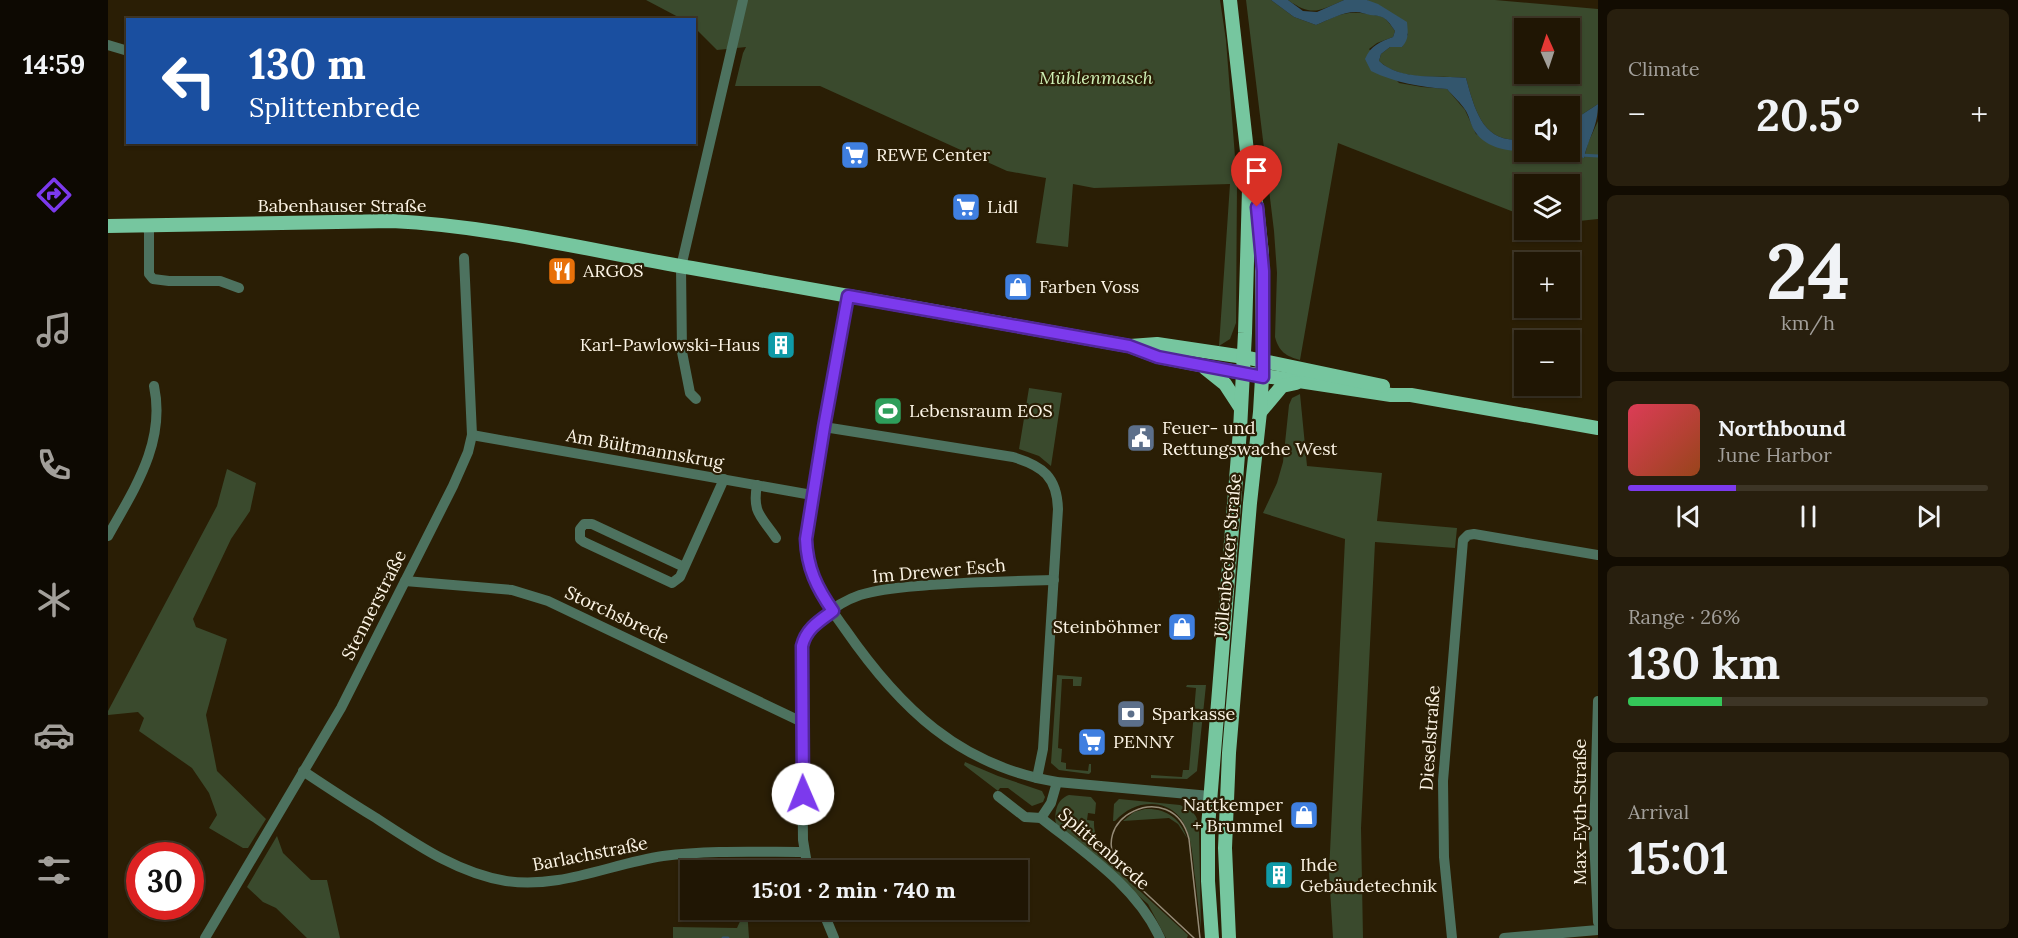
<!DOCTYPE html>
<meta charset="utf-8">
<style>
:root{--surface:#201604;--page:#281f0e;--text:#f1f3f6;--muted:#a29f9a;--line:#3d3526;--accent:#7c3aed}
body{margin:0;font-family:Lora,serif;background:var(--page);color:var(--text);height:100vh;display:flex;flex-direction:column;font-size:22px;white-space:nowrap}
*{box-sizing:border-box;margin:0}
p{font-size:20px;color:var(--muted)}
.icon{flex:none;width:33px;height:33px;fill:none;stroke:currentColor;stroke-width:2;stroke-linecap:round;stroke-linejoin:round}
.map{position:relative;flex:1;overflow:hidden}
.sheet{display:flex;flex-direction:column;gap:9px;padding:9px;background:#120c02;width:420px}
.sheet>*{flex:none}
.hud{position:absolute;left:18px;top:18px;width:570px;height:126px;border-radius:0px;box-shadow:0 2px 4px #0004,0 0 0 2px var(--line);background:#1a4fa0;color:#fff;overflow:hidden}
.needle{width:39px;rotate:357deg}
.controls{position:absolute;left:1406px;top:18px;display:grid;gap:12px}
.controls a{display:grid;place-items:center;width:66px;height:66px;border-radius:0px;background:var(--surface);box-shadow:0 2px 4px #0004,0 0 0 2px var(--line);font-size:30px}
.speed{position:absolute;left:18px;top:842px;display:flex;gap:12px;font-size:30px;font-weight:700;text-align:center}
.speed>*{display:grid;place-content:center;width:78px;height:78px;border-radius:50%;background:var(--surface);box-shadow:0 2px 4px #0004,0 0 0 2px var(--line);line-height:1}
.speed .limit{border:9px solid #d22;background:#fff;color:#111}
.pin{position:absolute;display:grid;place-items:center;width:51px;height:51px;color:#fff;margin:-62px -26px;border-radius:50% 50% 50% 0;rotate:-45deg;box-shadow:0 0 6px #0007}
.pin .icon{rotate:45deg}
.me{position:absolute;width:66px;margin:-33px;rotate:359deg;stroke-linejoin:round;filter:drop-shadow(0 0 4px #0008)}
.turn{display:flex;align-items:center;gap:21px;height:126px;padding:0 24px;font-size:27px}
.turn .icon{width:78px;height:78px;stroke-width:2.5}
.turn b{display:block;font-size:42px;line-height:51px}
.big{font-size:45px;font-weight:700;line-height:1.1}
.sheet .card{flex:1;display:flex;flex-direction:column;justify-content:center;gap:9px;min-width:0;padding:0 21px;border-radius:9px;background:var(--page)}
.sheet .dial{align-items:center;gap:0}
.dial b{font-size:78px;line-height:1}
.song{display:flex;align-items:center;gap:18px}
.cover{width:72px;height:72px;border-radius:9px;background:linear-gradient(135deg,hsl(350 70% 55%),hsl(20 70% 35%))}
.played{height:6px;border-radius:3px;background:linear-gradient(90deg,var(--accent) 30%,var(--line) 30%)}
.keys{display:flex;justify-content:space-around;direction:ltr}
.heat{display:flex;justify-content:space-between;align-items:center;font-size:33px;direction:ltr}
.charge{height:9px;border-radius:4px;background:linear-gradient(90deg,#34c759 26%,var(--line) 0)}
.trip{position:absolute;left:572px;top:860px;width:348px;height:60px;border-radius:0px;background:var(--surface);box-shadow:0 2px 4px #0004,0 0 0 2px var(--line);font-weight:700;line-height:60px;text-align:center}
main{display:flex;flex:1;min-height:0}
.dock{display:flex;flex-direction:column;width:108px;justify-content:space-around;align-items:center;background:#0d0902;color:var(--muted)}
.dock .icon{width:42px;height:42px}
.dock .current{color:var(--accent)}
.dock b{font-size:27px;color:var(--text)}
.map>svg:first-child{display:block}
</style>
<main>
<nav class="dock">
<b>14:59</b>
<svg class="icon current" aria-label="directions" viewBox="0 0 24 24"><path d="M12 3l9 9-9 9-9-9zM9 14v-3h6M13 9l2 2-2 2"/></svg>
<svg class="icon" aria-label="music" viewBox="0 0 24 24"><path d="M9 18V5l10-2v13"/><circle cx="6" cy="18" r="3"/><circle cx="16" cy="16" r="3"/></svg>
<svg class="icon" aria-label="phone" viewBox="0 0 24 24"><path d="M5 4h4l2 5-3 2q2 4 5 5l2-3 5 2v4C11 20 4 13 5 4z"/></svg>
<svg class="icon" aria-label="climate" viewBox="0 0 24 24"><path d="M12 3v18M4 7l16 10M4 17L20 7"/></svg>
<svg class="icon" aria-label="car" viewBox="0 0 24 24"><path d="M5 17H2v-5l4-1 3-4h7l3 4 3 1v5h-3M9 17h6M6 11h13"/><circle cx="7" cy="17" r="2"/><circle cx="17" cy="17" r="2"/></svg>
<svg class="icon" aria-label="filters" viewBox="0 0 24 24"><path d="M4 7h16M4 17h16"/><circle cx="9" cy="7" r="2"/><circle cx="15" cy="17" r="2"/></svg>
</nav>
<div class="map">
<svg width="1490" height="938" viewBox="0 0 1490 938">
<rect width="100%" height="100%" fill="#2a1e05"/>
<g fill="#3a4a2d" fill-rule="evenodd">
<path d="M538 0H1112L1118 40 1129 183 1128 323 1122 339 1111 346 1122 184 986 188 965 184 960 247 928 243 938 178 899 171 712 86H627L635 53 638 47 609 50 587 28 586 20 574 19Z"/>
<path d="M1138 0H1163L1186 17 1208 25C1230 16 1235 10 1260 14 1278 17 1276 16 1287 31L1285 37 1269 43 1261 49 1291 83 1314 87 1339 89 1357 110 1368 134 1408 152 1452 153 1476 158 1480 143 1490 121V219L1461 222V184H1416V216L1230 143 1192 360C1178 356 1171 352 1167 337L1169 273 1166 231Z"/>
<path d="M1180 0H1236C1211 11 1204 17 1180 0Z"/>
<path d="M1245 0H1387L1490 9V104L1461 123V106H1416V139C1375 145 1367 110 1358 78 1331 75 1293 82 1271 61L1273 54 1282 47H1294L1300 34 1259 0ZM1416 28H1461V74H1416Z"/>
<path d="M921 388 954 393 943 466 931 456 911 449Z"/>
<path d="M1192 394 1199 466 1274 473 1269 521 1349 528 1347 548 1267 542 1253 828 1255 938H1225L1221 873 1237 539 1155 513 1169 483 1175 462 1181 405 1184 398Z"/>
<path d="M119 469 148 483 142 511 123 539 85 619 88 627 119 639 98 715 109 771 158 819 140 848H135L101 828 109 815 101 793 84 768 31 731 36 718 30 712 0 715V711L109 506Z"/>
<path d="M949 675 974 677 973 686H965V679H954L950 748 954 749 953 762 958 763V769L980 771 981 764H983V772L981 774 951 770 943 763Z"/>
<path d="M1079 685H1098L1089 771 1079 779 1043 778V775L1074 777 1075 770H1081L1088 688 1078 687Z"/>
<path d="M857 762 890 776 934 791 937 797 935 802 924 806 900 788H892L890 791 856 765Z"/>
<path d="M961 795 983 797 988 803 987 814 980 813 979 820 986 821C985 844 1000 843 1004 858L954 814 951 817 1080 935 1079 938H1058L1040 904 948 824C946 812 949 799 961 795Z"/>
<path d="M1011 799 1072 805C1085 810 1090 815 1091 829L1093 929C1091 912 1089 894 1087 877 1084 848 1083 806 1044 804 1028 804 1018 810 1007 821H1005L1006 804Z"/>
<path d="M1037 809C1058 808 1072 818 1079 838L1070 824 1061 818 1015 821 1026 812Z"/>
<path d="M169 836 175 853 203 880H219L232 938H199L168 908 155 902 139 887Z"/>
<path d="M634 909H639L641 938H565V927L629 928 634 917Z"/>
</g>
<g fill="#33566d">
<path d="M1163 0H1180L1195 11 1209 12 1236 0H1259L1270 4 1299 22C1300 33 1301 39 1294 47H1282L1273 54 1271 61C1292 81 1332 75 1358 78 1367 110 1375 145 1416 139V151C1400 152 1378 147 1368 133 1363 127 1362 118 1358 111 1353 103 1345 96 1339 89 1312 87 1288 83 1263 71L1257 59C1263 45 1272 42 1285 37L1287 31C1279 19 1277 16 1262 15 1257 14 1253 12 1248 12 1234 12 1221 20 1208 25L1186 17Z"/>
<path d="M1490 104C1490 127 1481 136 1476 158L1435 152H1461V123Z"/>
</g>
<g fill="none" stroke-linecap="round" stroke-linejoin="round">
<g stroke="#33566d" stroke-width="3">
<path d="M1472 155 1490 156"/>
<path d="M615 938H620"/>
</g>
<g stroke="#4d725f" stroke-width="10">
<path d="M0 45 20 51"/>
<path d="M38 225 41 232V274L45 279 61 281H112L131 288"/>
<path d="M740 296 716 427 698 539C699 579 715 598 737 629 791 707 851 766 949 782L1102 796"/>
<path d="M588 399 582 393 574 352 573 267 635 0"/>
<path d="M716 427 905 457C935 466 949 477 950 509L935 749 929 778"/>
<path d="M364 435 704 495"/>
<path d="M649 485C644 513 653 516 668 538"/>
<path d="M0 536C26 489 58 443 46 386"/>
<path d="M576 567 484 524H476L472 529V539L476 542 564 583 572 577 616 479"/>
<path d="M297 581 404 590 440 601 694 722"/>
<path d="M1490 701 1486 838 1490 922"/>
<path d="M195 771C219 787 243 803 268 818 308 844 349 873 398 881 452 889 502 864 555 856 601 850 649 852 696 852"/>
<path d="M949 782 943 803 933 818C977 853 1028 886 1052 938"/>
<path d="M890 796 917 817 933 818"/>
<path d="M700 870 695 840 693 653C694 627 729 603 752 595 774 588 799 587 821 585 863 582 904 581 946 580"/>
<path d="M714 909 726 938"/>
<path d="M812 909C828 911 845 915 860 909"/>
<path d="M97 938 233 708 345 486 360 452 364 435 356 258"/>
<path d="M1344 938 1336 857 1335 781 1355 540 1360 535 1366 534 1490 555"/>
<path d="M1396 938 1490 930"/>
</g>
<g stroke="#76c69f" stroke-width="14">
<path d="M0 226 284 221C385 226 484 251 584 268 729 295 876 319 1021 346L1050 357 1117 370 1283 395H1303L1490 428"/>
<path d="M1022 346 1049 344 1136 357 1275 386"/>
<path d="M1097 368 1117 384 1132 407"/>
<path d="M1153 411 1174 386 1188 383"/>
<path d="M1104 938 1100 881V827L1132 430 1137 333 1141 189"/>
<path d="M1121 938 1117 848 1121 753 1142 503 1152 412 1155 361 1154 254 1149 207 1142 178 1122 0"/>
</g>
<path stroke="#958b77" stroke-width="1.5" d="M1086 938 1014 871C972 818 1065 775 1081 839L1092 938"/>
</g>
<g fill="none" stroke-linecap="round" stroke-linejoin="round">
<g stroke="#51269a" stroke-width="15">
<path id="route" d="M695 794 694 646C698 629 711 621 725 611 709 588 699 568 698 539L716 427 740 296 1021 346 1050 357 1155 377V271L1149 207"/>
</g>
<use href="#route" stroke="#7c3aed" stroke-width="10"/>
</g>
<defs>
<g id="supermarket-square" transform="scale(1.5)"><rect x="-9" y="-9" width="18" height="18" rx="4" fill="#3f7fe0" stroke="#2a1e05"/><path d="M-6-5.5h2.5l.6 2H6L4.5 2H-2.5L-4.4-4H-6ZM-1.5 3.2a1.3 1.3 0 1 0 .1 0ZM3 3.2a1.3 1.3 0 1 0 .1 0Z" fill="#fff"/></g>
<g id="restaurant-square" transform="scale(1.5)"><rect x="-9" y="-9" width="18" height="18" rx="4" fill="#e8710a" stroke="#2a1e05"/><path d="M-5-6h1v4h1v-4h1v4h1v-4h1v5L-1.5 .5V6h-2V.5L-5-1ZM5-6V6H3V1.5H1.5Q1.5-4 5-6Z" fill="#fff"/></g>
<g id="shop-square" transform="scale(1.5)"><rect x="-9" y="-9" width="18" height="18" rx="4" fill="#3f7fe0" stroke="#2a1e05"/><path d="M-5-2.5h2.3a2.7 3.5 0 0 1 5.4 0H5L5.5 6h-11ZM-1.5-2.5h3a1.5 2.3 0 0 0-3 0Z" fill="#fff"/></g>
<g id="building-square" transform="scale(1.5)"><rect x="-9" y="-9" width="18" height="18" rx="4" fill="#0f9aa8" stroke="#2a1e05"/><path d="M-4-6H4V6H1V3H-1V6H-4ZM-2.5-4.3h1.7v1.8h-1.7ZM.8-4.3h1.7v1.8H.8ZM-2.5-1h1.7V.8h-1.7ZM.8-1h1.7V.8H.8Z" fill="#fff"/></g>
<g id="stadium-square" transform="scale(1.5)"><rect x="-9" y="-9" width="18" height="18" rx="4" fill="#2e9e5b" stroke="#2a1e05"/><path d="M0-5a6.5 5 0 1 0 0 10a6.5 5 0 1 0 0-10ZM-3.5-1.8h7v3.6h-7Z" fill="#fff"/></g>
<g id="civic-square" transform="scale(1.5)"><rect x="-9" y="-9" width="18" height="18" rx="4" fill="#5c6f8a" stroke="#2a1e05"/><path d="M-.6-6.5H3V-4.5H.6V-3L4-1V1h2V6H-6V1h2V-1L-.6-3ZM-1.2 2.5V6h2.4V2.5Z" fill="#fff"/></g>
<g id="bank-square" transform="scale(1.5)"><rect x="-9" y="-9" width="18" height="18" rx="4" fill="#5c6f8a" stroke="#2a1e05"/><path d="M-6-4H6V4H-6ZM0-2.3a2.3 2.3 0 1 0 0 4.6a2.3 2.3 0 1 0 0-4.6Z" fill="#fff"/></g>
</defs>
<g fill-rule="evenodd">
<use href="#supermarket-square" x="747" y="155"/>
<use href="#supermarket-square" x="858" y="207"/>
<use href="#restaurant-square" x="454" y="271"/>
<use href="#shop-square" x="910" y="287"/>
<use href="#building-square" x="673" y="345"/>
<use href="#stadium-square" x="780" y="411"/>
<use href="#civic-square" x="1033" y="438"/>
<use href="#shop-square" x="1074" y="627"/>
<use href="#bank-square" x="1023" y="714"/>
<use href="#supermarket-square" x="984" y="742"/>
<use href="#shop-square" x="1196" y="815"/>
<use href="#building-square" x="1171" y="875"/>
</g>
<g text-anchor="middle" stroke-width="4.5" stroke-linejoin="round" paint-order="stroke">
<g font-size="18" font-style="italic" fill="#cff1b6" stroke="#2a1e05">
<text x="988" y="84">Mühlenmasch</text>
</g>
<g font-size="18" fill="#fcf4e5" stroke="#2a1e05" text-anchor="start">
<text x="768" y="161">REWE Center</text>
<text x="879" y="213">Lidl</text>
<text x="475" y="277">ARGOS</text>
<text x="931" y="293">Farben Voss</text>
<text x="652" y="351" text-anchor="end">Karl-Pawlowski-Haus</text>
<text x="801" y="417">Lebensraum EOS</text>
<text x="1054" y="434">Feuer- und<tspan x="1054" dy="21">Rettungswache West</tspan></text>
<text x="1053" y="633" text-anchor="end">Steinböhmer</text>
<text x="1044" y="720">Sparkasse</text>
<text x="1005" y="748">PENNY</text>
<text x="1175" y="811" text-anchor="end">Nattkemper<tspan x="1175" dy="21">+ Brummel</tspan></text>
<text x="1192" y="871">Ihde<tspan x="1192" dy="21">Gebäudetechnik</tspan></text>
</g>
<g font-size="18" fill="#fcf4e5" stroke="#2a1e05">
<text x="234" y="212">Babenhauser Straße</text>
<text transform="translate(537 449) rotate(10)" y="6">Am Bültmannskrug</text>
<text transform="translate(1120 556) rotate(-85)" y="6">Jöllenbecker Straße</text>
<text transform="translate(831 571) rotate(-5)" y="6">Im Drewer Esch</text>
<text transform="translate(266 605) rotate(-63)" y="6">Stennerstraße</text>
<text transform="translate(509 615) rotate(25)" y="6">Storchsbrede</text>
<text transform="translate(1322 738) rotate(-86)" y="6">Dieselstraße</text>
<text transform="translate(1472 812) rotate(-90)" y="6">Max-Eyth-Straße</text>
<text transform="translate(996 849) rotate(41)" y="6">Splittenbrede</text>
<text transform="translate(482 854) rotate(-11)" y="6">Barlachstraße</text>
</g>
</g>
</svg>
<div class="controls">
<a><svg class="needle" viewBox="-14 -14 28 28"><path d="M0-13l5 13h-10z" fill="#e53935"/><path d="M0 13l5-13h-10z" fill="#a29f9a"/></svg></a>
<a><svg class="icon" aria-label="sound" viewBox="0 0 24 24"><path d="M4 9h4l5-4v14l-5-4H4zM17 9q2 3 0 6"/></svg></a>
<a><svg class="icon" aria-label="layers" viewBox="0 0 24 24"><path d="M12 4l9 5-9 5-9-5zM3 14l9 5 9-5"/></svg></a>
<a>+</a>
<a>−</a>
</div>
<div class="speed"><div class="limit">30</div></div>
<div class="pin" style="left:1149px;top:207px;background:#d93025"><svg class="icon" aria-label="arrive" viewBox="0 0 24 24"><path d="M6 21V4h12l-3 4 3 4H6"/></svg></div>
<svg class="me" style="left:695px;top:794px" viewBox="-20 -20 40 40"><circle r="19" fill="#fff"/><path d="M0-13L10 11 0 6-10 11z" fill="#7c3aed"/></svg>
<div class="trip">15:01 · 2 min · 740 m</div>
<div class="hud">
<div class="turn"><svg class="icon" aria-label="left" viewBox="0 0 24 24"><path d="M17 20v-9H6M10 6l-5 5 5 5"/></svg><div><b>130 m</b>Splittenbrede</div></div>
</div>
</div>
<section class="sheet">
<div class="card"><p>Climate</p>
<div class="heat"><a>−</a><b class="big">20.5°</b><a>+</a></div>
</div>
<div class="card dial"><b>24</b><p>km/h</p></div>
<div class="card">
<div class="song"><i class="cover"></i><div><b>Northbound</b><p>June Harbor</p></div></div>
<div class="played"></div>
<div class="keys"><svg class="icon" aria-label="previous" viewBox="0 0 24 24"><path d="M18 5L8 12l10 7zM5 5v14"/></svg><svg class="icon" aria-label="pause" viewBox="0 0 24 24"><path d="M8 5v14M16 5v14"/></svg><svg class="icon" aria-label="next" viewBox="0 0 24 24"><path d="M6 5l10 7-10 7zM19 5v14"/></svg></div>
</div>
<div class="card"><p>Range · 26%</p><b class="big">130 km</b><div class="charge"></div></div>
<div class="card"><p>Arrival</p><b class="big">15:01</b></div>
</section>
</main>
